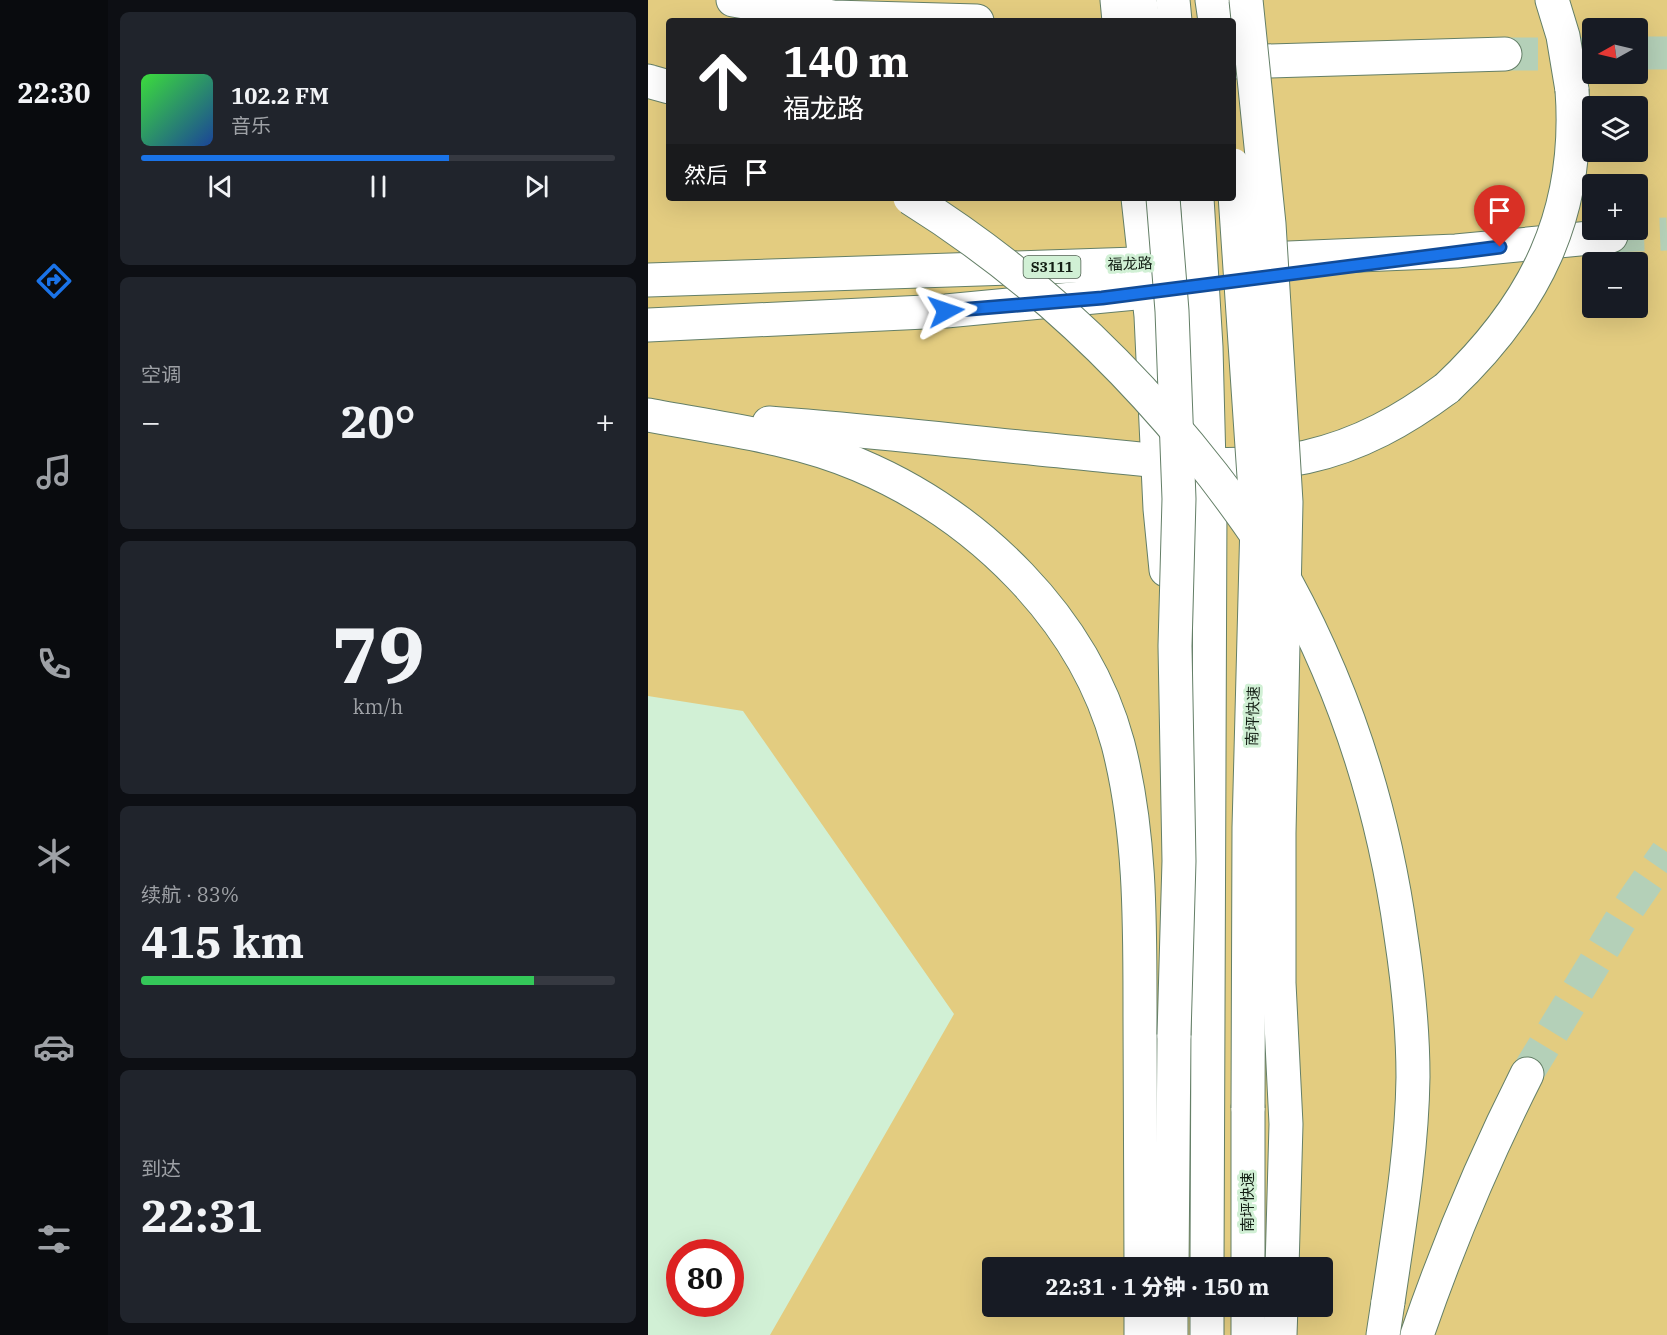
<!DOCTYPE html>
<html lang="zh">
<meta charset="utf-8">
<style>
:root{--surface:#171b24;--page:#20242c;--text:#f1f3f6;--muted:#9ea1a6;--line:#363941;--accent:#1a73e8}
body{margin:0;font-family:"IBM Plex Serif","Noto Sans SC",serif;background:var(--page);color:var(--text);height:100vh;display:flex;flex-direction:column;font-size:22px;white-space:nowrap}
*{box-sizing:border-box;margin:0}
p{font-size:20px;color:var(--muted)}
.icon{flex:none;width:33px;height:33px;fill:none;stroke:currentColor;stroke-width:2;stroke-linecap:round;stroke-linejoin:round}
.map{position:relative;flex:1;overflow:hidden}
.drawer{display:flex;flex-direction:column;gap:12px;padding:12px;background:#0d0f14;width:540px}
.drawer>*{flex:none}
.hud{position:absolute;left:18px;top:18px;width:570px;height:183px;border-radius:6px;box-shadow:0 6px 24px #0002;background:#202124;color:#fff;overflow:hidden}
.needle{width:39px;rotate:262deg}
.fabs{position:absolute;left:934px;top:18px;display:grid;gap:12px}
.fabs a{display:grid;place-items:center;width:66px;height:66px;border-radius:6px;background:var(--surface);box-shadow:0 6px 24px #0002;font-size:30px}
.speed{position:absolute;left:18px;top:1239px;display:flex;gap:12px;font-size:30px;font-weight:700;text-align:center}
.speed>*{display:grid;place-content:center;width:78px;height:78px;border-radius:50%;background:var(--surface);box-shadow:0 6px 24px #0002;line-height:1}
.speed .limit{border:9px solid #d22;background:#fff;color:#111}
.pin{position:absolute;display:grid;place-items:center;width:51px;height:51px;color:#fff;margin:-62px -26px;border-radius:50% 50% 50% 0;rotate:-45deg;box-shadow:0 0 6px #0007}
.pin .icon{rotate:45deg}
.me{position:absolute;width:66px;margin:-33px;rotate:85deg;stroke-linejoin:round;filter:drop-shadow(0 0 4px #0008)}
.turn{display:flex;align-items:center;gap:21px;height:126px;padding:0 18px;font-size:27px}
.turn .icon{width:78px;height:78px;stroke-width:2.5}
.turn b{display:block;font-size:42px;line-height:51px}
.then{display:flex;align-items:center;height:57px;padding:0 18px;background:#0003;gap:12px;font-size:22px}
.big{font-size:45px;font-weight:800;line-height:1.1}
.drawer .tile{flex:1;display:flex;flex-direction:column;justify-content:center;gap:9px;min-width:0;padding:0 21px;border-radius:9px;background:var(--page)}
.drawer .dial{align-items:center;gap:0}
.dial b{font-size:78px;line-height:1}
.song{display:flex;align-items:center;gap:18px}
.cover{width:72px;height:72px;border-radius:9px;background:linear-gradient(135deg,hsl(120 70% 55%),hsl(220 70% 35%))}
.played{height:6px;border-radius:3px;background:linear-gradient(90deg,var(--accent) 65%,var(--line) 65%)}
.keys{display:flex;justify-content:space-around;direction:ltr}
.heat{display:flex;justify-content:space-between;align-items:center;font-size:33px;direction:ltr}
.charge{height:9px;border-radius:4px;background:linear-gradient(90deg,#34c759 83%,var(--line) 0)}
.trip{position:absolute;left:334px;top:1257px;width:351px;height:60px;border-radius:6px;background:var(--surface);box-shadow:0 6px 24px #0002;font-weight:800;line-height:60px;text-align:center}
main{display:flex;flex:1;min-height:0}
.dock{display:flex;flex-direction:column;width:108px;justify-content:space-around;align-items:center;background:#090b0e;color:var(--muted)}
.dock .icon{width:42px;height:42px}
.dock .current{color:var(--accent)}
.dock b{font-size:27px;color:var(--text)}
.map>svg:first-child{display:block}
</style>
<main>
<nav class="dock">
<b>22:30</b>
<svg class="icon current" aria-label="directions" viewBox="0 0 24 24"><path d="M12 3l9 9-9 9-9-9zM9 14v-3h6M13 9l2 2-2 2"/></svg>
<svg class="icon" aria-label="music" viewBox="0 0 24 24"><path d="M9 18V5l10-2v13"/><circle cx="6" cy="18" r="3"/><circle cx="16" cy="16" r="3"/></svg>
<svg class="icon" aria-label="phone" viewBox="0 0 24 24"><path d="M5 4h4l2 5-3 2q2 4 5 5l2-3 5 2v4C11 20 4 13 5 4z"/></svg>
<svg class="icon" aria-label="climate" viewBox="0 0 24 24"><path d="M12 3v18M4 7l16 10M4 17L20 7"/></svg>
<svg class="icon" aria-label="car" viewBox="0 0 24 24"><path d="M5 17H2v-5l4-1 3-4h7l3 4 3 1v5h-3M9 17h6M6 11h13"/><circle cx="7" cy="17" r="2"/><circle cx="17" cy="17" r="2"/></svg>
<svg class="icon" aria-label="filters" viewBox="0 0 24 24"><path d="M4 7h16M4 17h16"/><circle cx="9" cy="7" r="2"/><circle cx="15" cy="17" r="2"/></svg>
</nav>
<section class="drawer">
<div class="tile">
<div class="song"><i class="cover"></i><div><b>102.2 FM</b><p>音乐</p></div></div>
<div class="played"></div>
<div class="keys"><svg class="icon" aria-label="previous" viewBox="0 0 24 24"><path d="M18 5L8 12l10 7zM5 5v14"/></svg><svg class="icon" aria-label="pause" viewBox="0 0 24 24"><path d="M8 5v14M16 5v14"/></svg><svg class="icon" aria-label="next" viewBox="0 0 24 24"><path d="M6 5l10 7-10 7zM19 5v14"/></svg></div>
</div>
<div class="tile"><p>空调</p>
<div class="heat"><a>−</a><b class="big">20°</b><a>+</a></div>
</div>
<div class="tile dial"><b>79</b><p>km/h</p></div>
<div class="tile"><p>续航 · 83%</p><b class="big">415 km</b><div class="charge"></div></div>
<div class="tile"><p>到达</p><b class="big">22:31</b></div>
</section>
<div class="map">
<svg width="1019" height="1335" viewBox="0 0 1019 1335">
<rect width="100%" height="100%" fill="#d1f0d5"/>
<path fill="#e3cc80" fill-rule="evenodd" d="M0 0H1019V1335H122L306 1014 95 711 0 696ZM21 21H585V198H21ZM945 28H990V74H945ZM945 106H990V152H945ZM945 184H990V230H945ZM945 262H990V308H945ZM345 1268H675V1306H345Z"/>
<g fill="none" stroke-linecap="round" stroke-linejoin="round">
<g stroke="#b4d0b8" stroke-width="33" stroke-dasharray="33 16" stroke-linecap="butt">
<path d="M990 53H1019"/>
<path d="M857 54H945"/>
<path d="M963 236 1019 234"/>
<path d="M879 1074 975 916 1019 852"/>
</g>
<g stroke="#647f67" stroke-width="35">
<g id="highway">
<path d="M85 0 185 17 329 21"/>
<path d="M469 0 471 21"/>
<path d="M492 0 495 21"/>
<path d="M525 0 527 21"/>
<path d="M564 0 567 21"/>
<path d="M904 0 915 36 924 90"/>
<path d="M585 62 857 54"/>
<path d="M0 81 21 87"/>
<path d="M490 198 503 316 512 509 518 570"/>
<path d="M549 198 558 347 562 504 559 1268"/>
<path d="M595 260 808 251 963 236"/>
<path d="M0 280 547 262"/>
<path d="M0 325 298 311 551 287"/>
<path d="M0 415C68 428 147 437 211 465 329 515 436 618 470 744 493 833 492 926 492 1016 492 1100 493 1184 493 1268"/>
<path d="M121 423C228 431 335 444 442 454 512 461 589 472 658 457 712 445 756 420 799 388"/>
<path d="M524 1268 526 1035"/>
<path d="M600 1268V1108"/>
<path d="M493 1306V1335"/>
<path d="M523 1335V1306"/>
<path d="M559 1335V1306"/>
<path d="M600 1335V1306"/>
<path d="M632 1335 633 1306"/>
<path d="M735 1335 740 1302"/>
<path d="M769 1335C800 1245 836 1159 879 1074"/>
</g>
</g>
<use href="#highway" stroke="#fff" stroke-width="33"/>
<g stroke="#647f67" stroke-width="35" stroke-linecap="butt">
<g id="highway-bridge">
<path d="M598 0 621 224 638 502 631 833V983L638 1124 634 1268"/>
<path d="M585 165 609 521 601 828 600 1108"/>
<path d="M262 198C379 271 481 367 565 475 591 509 617 544 638 582 698 692 736 812 753 936 760 982 765 1030 765 1077 764 1152 751 1227 740 1302"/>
<path d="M515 198 524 311 531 499 527 646 531 861 526 1035"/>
<path d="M799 388C888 304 933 213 924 90"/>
</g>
</g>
<use href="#highway-bridge" stroke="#fff" stroke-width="33"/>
</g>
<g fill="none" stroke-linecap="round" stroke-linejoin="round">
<g stroke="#114b97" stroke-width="15">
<path id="route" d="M298 311 454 298 852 247"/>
</g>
<use href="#route" stroke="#1a73e8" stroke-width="10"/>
</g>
<g text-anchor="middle" stroke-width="6" stroke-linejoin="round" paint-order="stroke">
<rect fill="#d1f0d5" stroke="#4c5d4e" stroke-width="1.5" x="375.5" y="256" width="57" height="22" rx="4.5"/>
<g font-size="14" font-weight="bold" fill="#131e14">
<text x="404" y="272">S3111</text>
</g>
<g font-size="15" fill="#131e14" stroke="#d1f0d5">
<text transform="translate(482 264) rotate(-2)" y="5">福龙路</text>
<text transform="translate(605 716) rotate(-88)" y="5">南坪快速</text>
<text transform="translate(600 1202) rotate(-90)" y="5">南坪快速</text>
</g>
</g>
</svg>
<div class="fabs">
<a><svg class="needle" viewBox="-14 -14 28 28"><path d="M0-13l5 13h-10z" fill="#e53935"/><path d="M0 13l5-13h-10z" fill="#9ea1a6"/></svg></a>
<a><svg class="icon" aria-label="layers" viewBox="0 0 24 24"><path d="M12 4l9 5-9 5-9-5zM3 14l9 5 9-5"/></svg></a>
<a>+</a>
<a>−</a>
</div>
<div class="speed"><div class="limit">80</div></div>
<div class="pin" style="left:852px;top:247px;background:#d93025"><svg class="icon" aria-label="arrive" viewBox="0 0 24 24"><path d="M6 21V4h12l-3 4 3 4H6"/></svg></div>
<svg class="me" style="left:298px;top:311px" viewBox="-20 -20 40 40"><path d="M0-17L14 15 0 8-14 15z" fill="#1a73e8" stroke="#fff" stroke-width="4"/></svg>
<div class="trip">22:31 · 1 分钟 · 150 m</div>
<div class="hud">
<div class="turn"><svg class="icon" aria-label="ahead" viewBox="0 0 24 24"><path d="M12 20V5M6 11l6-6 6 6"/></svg><div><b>140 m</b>福龙路</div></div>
<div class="then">然后<svg class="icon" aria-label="arrive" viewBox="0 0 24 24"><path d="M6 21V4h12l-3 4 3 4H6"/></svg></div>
</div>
</div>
</main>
